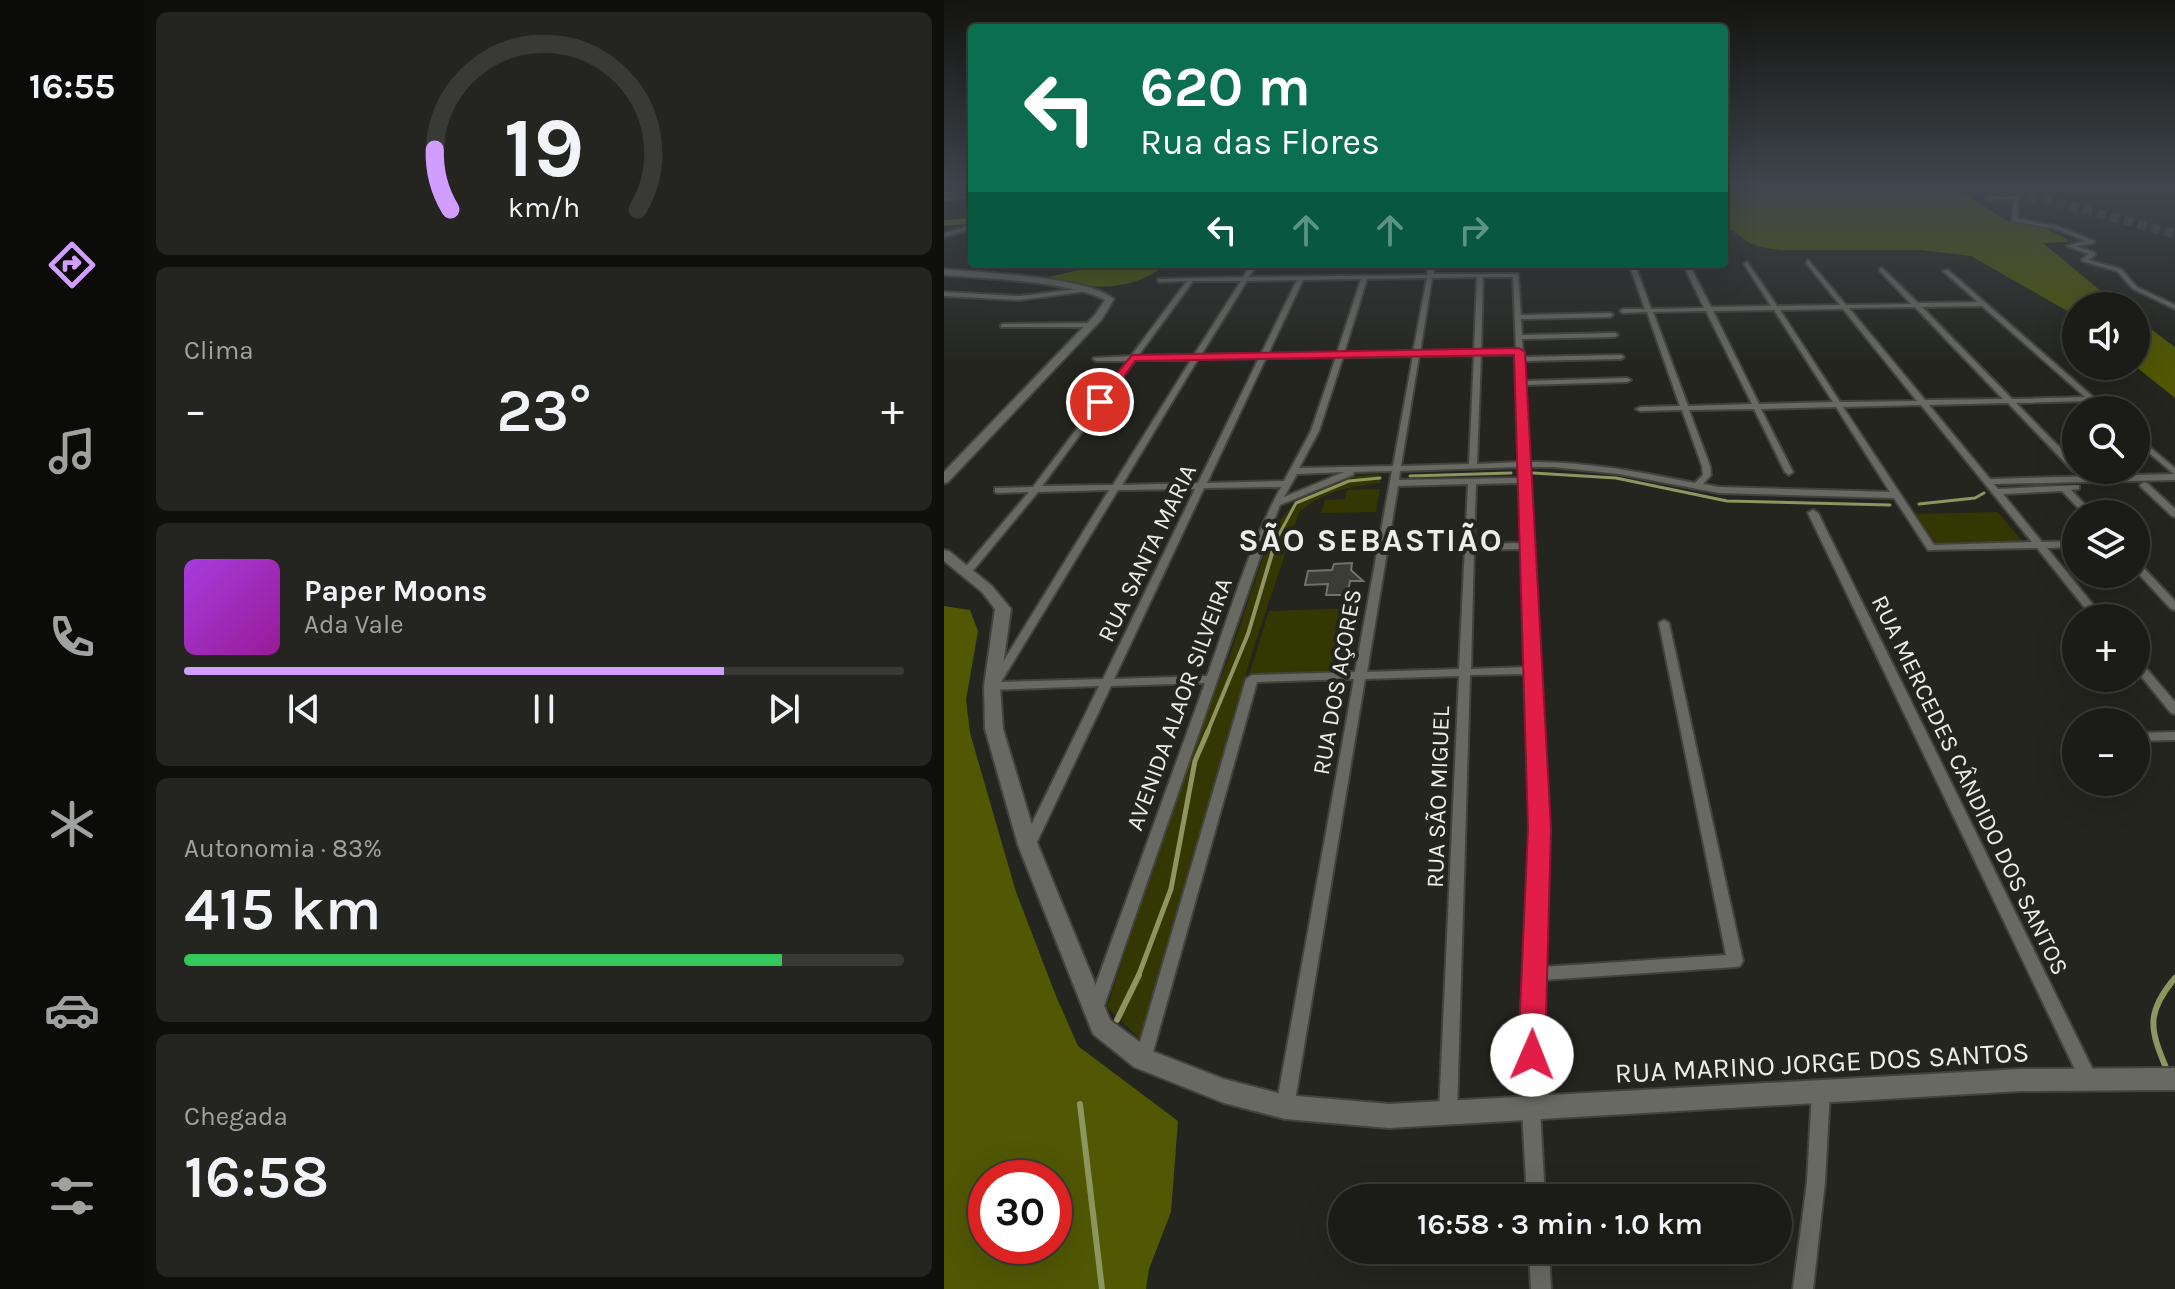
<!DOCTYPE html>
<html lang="pt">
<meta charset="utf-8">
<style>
:root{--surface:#1b1c17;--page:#242520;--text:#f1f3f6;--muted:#a0a1a1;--line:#393a36;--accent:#d19dfe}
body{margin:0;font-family:Karla,sans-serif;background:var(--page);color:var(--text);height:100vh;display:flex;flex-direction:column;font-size:30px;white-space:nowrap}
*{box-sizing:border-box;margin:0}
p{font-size:26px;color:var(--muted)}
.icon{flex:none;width:44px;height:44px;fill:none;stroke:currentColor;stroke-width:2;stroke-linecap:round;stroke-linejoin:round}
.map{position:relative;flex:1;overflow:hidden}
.panel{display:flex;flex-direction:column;gap:12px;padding:12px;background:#0f0f0d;width:800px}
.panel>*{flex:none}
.hud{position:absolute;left:24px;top:24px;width:760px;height:244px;border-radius:8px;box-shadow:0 8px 32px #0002,0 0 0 2px var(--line);background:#0b6e4f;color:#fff;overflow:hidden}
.fabs{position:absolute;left:1118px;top:292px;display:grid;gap:16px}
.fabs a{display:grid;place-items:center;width:88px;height:88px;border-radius:50%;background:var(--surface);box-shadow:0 8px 32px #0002,0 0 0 2px var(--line);font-size:40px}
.speed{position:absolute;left:24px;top:1160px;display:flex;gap:16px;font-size:40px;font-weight:700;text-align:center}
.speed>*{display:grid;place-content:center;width:104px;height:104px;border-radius:50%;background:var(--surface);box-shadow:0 8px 32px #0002,0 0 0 2px var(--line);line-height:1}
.speed .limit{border:12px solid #d22;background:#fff;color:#111}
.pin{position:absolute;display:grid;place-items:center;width:68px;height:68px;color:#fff;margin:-34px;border:4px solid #fff;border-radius:50%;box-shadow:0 2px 8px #0007}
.me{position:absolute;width:88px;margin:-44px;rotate:1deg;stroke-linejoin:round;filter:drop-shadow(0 0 6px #0008)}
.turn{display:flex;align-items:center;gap:28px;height:168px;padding:0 40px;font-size:36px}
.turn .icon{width:104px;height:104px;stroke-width:2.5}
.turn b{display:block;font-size:56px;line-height:68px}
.lanes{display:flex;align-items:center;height:76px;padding:0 40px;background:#0003;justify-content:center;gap:40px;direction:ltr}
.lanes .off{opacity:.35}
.big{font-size:60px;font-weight:600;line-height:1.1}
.panel .card{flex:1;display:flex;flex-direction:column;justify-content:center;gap:12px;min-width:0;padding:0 28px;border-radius:12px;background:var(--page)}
.panel .dial{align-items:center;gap:0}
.dial svg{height:208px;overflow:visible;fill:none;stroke:var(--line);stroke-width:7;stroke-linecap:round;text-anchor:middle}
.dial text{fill:var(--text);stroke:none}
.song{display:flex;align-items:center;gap:24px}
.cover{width:96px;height:96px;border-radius:12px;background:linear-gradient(135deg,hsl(280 70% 55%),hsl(300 70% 35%))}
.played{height:8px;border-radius:4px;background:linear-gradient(90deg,var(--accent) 75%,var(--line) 75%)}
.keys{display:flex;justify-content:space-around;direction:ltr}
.heat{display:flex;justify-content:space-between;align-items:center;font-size:44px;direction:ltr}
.charge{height:12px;border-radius:6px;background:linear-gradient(90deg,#34c759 83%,var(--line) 0)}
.trip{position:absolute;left:384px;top:1184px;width:464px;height:80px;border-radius:40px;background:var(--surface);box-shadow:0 8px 32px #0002,0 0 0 2px var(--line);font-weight:600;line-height:80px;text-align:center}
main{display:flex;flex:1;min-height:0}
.tab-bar{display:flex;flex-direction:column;width:144px;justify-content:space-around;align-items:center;background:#0b0b09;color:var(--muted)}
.tab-bar .icon{width:56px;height:56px}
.tab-bar .current{color:var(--accent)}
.tab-bar b{font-size:36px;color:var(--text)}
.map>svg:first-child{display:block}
</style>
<main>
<nav class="tab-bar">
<b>16:55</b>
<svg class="icon current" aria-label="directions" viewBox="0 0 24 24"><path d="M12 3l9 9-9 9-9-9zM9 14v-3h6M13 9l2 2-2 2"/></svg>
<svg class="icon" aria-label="music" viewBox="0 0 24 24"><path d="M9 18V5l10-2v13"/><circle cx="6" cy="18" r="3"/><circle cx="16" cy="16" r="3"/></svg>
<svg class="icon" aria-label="phone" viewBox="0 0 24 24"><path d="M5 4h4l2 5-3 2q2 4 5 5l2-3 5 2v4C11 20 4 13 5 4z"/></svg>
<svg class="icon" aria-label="climate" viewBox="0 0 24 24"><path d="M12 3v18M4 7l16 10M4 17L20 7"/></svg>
<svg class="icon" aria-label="car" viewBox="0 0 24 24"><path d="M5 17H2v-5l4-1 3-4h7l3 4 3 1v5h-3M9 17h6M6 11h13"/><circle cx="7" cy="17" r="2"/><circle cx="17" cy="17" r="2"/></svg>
<svg class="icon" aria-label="filters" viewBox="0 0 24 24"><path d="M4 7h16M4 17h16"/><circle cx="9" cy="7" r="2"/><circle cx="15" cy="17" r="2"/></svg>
</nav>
<section class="panel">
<div class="card dial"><svg viewBox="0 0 100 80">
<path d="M14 69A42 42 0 1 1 86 69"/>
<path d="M14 69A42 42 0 0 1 8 46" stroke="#d19dfe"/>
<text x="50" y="56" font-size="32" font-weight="700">19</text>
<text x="50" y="72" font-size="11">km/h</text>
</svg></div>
<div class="card"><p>Clima</p>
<div class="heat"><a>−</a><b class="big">23°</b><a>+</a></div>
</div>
<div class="card">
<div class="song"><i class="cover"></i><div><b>Paper Moons</b><p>Ada Vale</p></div></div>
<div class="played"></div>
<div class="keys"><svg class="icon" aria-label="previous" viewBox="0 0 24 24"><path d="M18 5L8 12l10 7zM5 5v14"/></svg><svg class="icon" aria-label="pause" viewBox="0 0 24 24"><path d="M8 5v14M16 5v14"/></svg><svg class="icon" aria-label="next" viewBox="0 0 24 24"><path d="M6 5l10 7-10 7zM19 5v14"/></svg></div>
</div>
<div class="card"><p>Autonomia · 83%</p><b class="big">415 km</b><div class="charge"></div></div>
<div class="card"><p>Chegada</p><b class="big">16:58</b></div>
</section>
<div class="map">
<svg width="1231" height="1289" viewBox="0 0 1231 1289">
<rect width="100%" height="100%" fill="#24251f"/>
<g fill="#333802">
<path d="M435 474 436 483C406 486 378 492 355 512L309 650 196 1039 163 1007 240 772 286 655 329 528 356 497 373 488 405 477Z"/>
<path d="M436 489 432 512 377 513 381 500 401 499 403 490Z"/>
<path d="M1054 512 1079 542 993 545 972 514Z"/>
<path d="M416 608 404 672 305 675 325 611Z"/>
</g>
<g fill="#505804" fill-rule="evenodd">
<path d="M780 186H1009L1063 221 1103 229 1124 239 1123 242 1099 243 1175 306H1132V316L1027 256 976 250H839C829 249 813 248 804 242 794 236 793 231 780 228Z"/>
<path d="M160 264H221C195 291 138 292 105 277Z"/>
<path d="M1192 318 1231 347V398L1191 366Z"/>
<path d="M0 606 26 610 34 631 22 700 26 733 72 892 112 996 134 1046 234 1121 227 1212 205 1269 202 1289H0ZM42 1178H110V1246H42Z"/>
</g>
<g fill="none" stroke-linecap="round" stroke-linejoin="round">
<g stroke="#8f9560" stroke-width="3">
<path d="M589 473 672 478 783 501 946 505"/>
<path d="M466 476 567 473"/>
<path d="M975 504 1031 498 1040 493"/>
<path d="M331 542 352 503 405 481 436 478"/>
</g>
<path stroke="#8f9560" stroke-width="4" d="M263 733 304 634 332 540"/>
<path stroke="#8f9560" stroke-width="5" d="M194 977 227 889 251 761 264 731"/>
<g stroke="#8f9560" stroke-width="6">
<path d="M173 1020 195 975"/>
<path d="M1223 1070C1206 1030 1201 1013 1231 978"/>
<path d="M136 1104 158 1289"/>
</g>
<g fill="#677025" fill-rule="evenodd">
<path d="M28 191V197L0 202V196Z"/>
<path d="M28 218V224L0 226V220Z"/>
</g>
</g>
<path fill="#3b3c35" stroke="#71726b" stroke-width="2" d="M408 563 407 570 419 581H406L403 595H382L384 584 361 585 364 571 388 570 390 564Z"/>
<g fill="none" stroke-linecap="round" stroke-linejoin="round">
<path stroke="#42433d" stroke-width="9" stroke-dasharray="9 5" stroke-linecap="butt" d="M1030 186 1124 205 1231 234"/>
<g stroke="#43433e" stroke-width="4">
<g id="street">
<path d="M1045 197H1074L1073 219 1112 226 1150 241V243L1132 246 1151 253V255L1144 260 1177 269 1193 287 1231 305V309L1189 289 1173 271 1138 261V259L1145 254 1123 246 1142 241 1109 228 1068 221 1070 199H1043Z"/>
<path d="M864 260 902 305 967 304 936 271V269L938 268 974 303 1034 302 999 271 1004 270 1164 410H1155L1146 401 1072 403 1132 464V470H1136L1129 471 1064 403 985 405 1046 479 1230 474 1192 442V436L1231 468V480L1050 484 1054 489 1135 485V489L1127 490 1150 514H1140L1118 491 1059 494 1098 542 1132 541V547L1103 548 1160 618H1149L1093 548 984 550 950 498 775 493 675 474 609 467H584L602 829 599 967 782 955 715 623 720 620 725 623 799 961 796 966 791 967 599 980 596 1110 601 1198H583L578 1110 583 979 580 974 583 969 588 829 583 674 526 675 513 1112 510 1118 504 1120 498 1118 495 1112 515 676 421 679 350 1107 347 1113 341 1115 335 1113 332 1107 410 679 313 682 207 1059 205 1064 199 1067 193 1064 191 1059 302 679 308 675 411 672 448 471 410 472 409 475 336 505 320 546 160 1006 158 1011 152 1013 146 1011 144 1006 261 683 167 686 92 844 90 848 85 849 80 848 78 844 155 686 48 690 42 686 46 683 165 490 94 492 27 573H19L18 571 85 492 54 493 51 492V488L89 487 184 361H152L149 359 150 358 187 356 243 281 216 282 214 281V279L299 277 307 264H313L305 277 483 275 485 264H491L489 274H574L577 315 666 313 669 315 666 317 577 319 578 335 671 333 674 335 671 337 578 339 579 357 677 355 680 357 677 359 579 361 580 381 683 378 687 380 683 382 580 385 584 462C640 461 696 472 751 483L759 475 758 466 738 410 696 411 692 409 696 407 736 406 703 312 679 313 676 311 679 309H701L685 264H691L707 309 760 308 739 264H745L767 307 827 306 800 264 803 262 833 306 896 305 862 263ZM533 277 530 351 476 352 488 278ZM539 277H569L572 350 537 351ZM483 278 469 352 400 353 423 279ZM417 279 393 353 324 354 359 280ZM353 280 317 354 257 355 303 281ZM249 281H297L250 355 194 356ZM1038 306 1141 397 1068 399 978 307ZM971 307 1059 399 981 400 905 308ZM899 309 973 401 896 402 836 310ZM830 310 889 402 815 404 769 311ZM762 311 808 404 744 406 709 312ZM572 354 576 462 533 464 537 355ZM530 355 525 464 457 466 475 356ZM469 356 449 466 355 468 375 431 399 357ZM392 357 367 431 340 481 263 483 322 358ZM315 358 254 483 178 485 254 359ZM191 360H247L169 485 98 486ZM977 405 1088 542 990 545 899 407ZM892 407 946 492 775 487 759 484 767 475 766 466 745 410 810 409 841 472 845 475 849 472 817 409ZM576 467V478L455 480 456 471ZM400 472 340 497 353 474ZM576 483 578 543 530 544 532 484ZM524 484 515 669 423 672 454 486ZM337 487C305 546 286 613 263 676L170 679 260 488ZM251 489 159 679 57 682 174 490ZM579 549 583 667 527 669 530 550Z"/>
<path d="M142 288 144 289V291L76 300 0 296V292L76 296Z"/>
<path d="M59 324 147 323 150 325 147 327H57V325Z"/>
<path d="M1200 482 1203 483 1231 509V517L1228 516 1197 487 1196 485Z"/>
<path d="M869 510 874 513 1150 1072 1153 1078 1150 1084 1144 1086 1138 1084 864 513Z"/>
<path d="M1192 562 1195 563 1231 601V610L1227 609 1192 571Z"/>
<path d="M1192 660 1196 661 1231 702V714L1227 713 1192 670Z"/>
<path d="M1231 732V740L1192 741V733Z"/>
<path d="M877 1083 883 1085 886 1091 881 1182 869 1289H849L863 1182 868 1091 871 1085Z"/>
<path d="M585 1250H605L607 1289H587Z"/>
</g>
</g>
<g stroke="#43433e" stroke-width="4">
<g id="secondary">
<path d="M28 189V193L0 196V192Z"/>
<path d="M28 225V229L0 237V233Z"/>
<path d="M0 269C40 273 141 276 170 299L158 319 4 482 0 483V472L151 315 161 300C127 281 41 279 0 275Z"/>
<path d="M0 550 5 551 48 586 67 609 56 686 59 729 94 845 166 1020 208 1051 280 1079 341 1095 445 1104 1076 1069 1231 1068V1090L1076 1091 445 1128 341 1119 280 1103 190 1067 149 1034 74 845 41 729 40 686 51 609 38 592 0 561Z"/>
</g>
</g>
<use href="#street" fill="#686962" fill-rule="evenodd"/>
<use href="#secondary" fill="#686962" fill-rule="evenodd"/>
</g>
<linearGradient id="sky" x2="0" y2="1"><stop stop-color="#141411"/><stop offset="0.51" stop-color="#3f464d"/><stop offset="1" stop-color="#3f464d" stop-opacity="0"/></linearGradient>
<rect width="1231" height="366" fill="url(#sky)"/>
<path fill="#e11d48" stroke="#92132f" stroke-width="2" d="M575 348 581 352 607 829 601 1055 597 1064 588 1068 578 1064 574 1055 584 829 570 355 191 361 160 405 149 402 188 355Z"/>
<g text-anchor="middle" stroke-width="8" stroke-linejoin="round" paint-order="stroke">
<g font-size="24" fill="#ecece8" stroke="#24251f">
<text transform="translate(203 553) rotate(-64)" y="8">RUA SANTA MARIA</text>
<text transform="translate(393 682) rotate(-80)" y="8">RUA DOS AÇORES</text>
<text transform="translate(235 704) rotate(-70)" y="8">AVENIDA ALAOR SILVEIRA</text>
<text transform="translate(1026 785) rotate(64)" y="8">RUA MERCEDES CÂNDIDO DOS SANTOS</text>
<text transform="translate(494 797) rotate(-88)" y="8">RUA SÃO MIGUEL</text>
</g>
<g font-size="28" fill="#ecece8" stroke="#24251f">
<text transform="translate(878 1062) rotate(-3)" y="10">RUA MARINO JORGE DOS SANTOS</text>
</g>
<g font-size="32" font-weight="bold" letter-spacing="2" fill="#ecece8" stroke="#24251f">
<text x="427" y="551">SÃO SEBASTIÃO</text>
</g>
</g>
</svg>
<div class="fabs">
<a><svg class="icon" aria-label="sound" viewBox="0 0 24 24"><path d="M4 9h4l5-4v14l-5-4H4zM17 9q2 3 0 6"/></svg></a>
<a><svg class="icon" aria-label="search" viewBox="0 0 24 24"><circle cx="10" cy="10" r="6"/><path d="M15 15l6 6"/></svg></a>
<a><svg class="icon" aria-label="layers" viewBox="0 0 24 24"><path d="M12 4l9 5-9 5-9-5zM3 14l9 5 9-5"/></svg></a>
<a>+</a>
<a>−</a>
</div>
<div class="speed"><div class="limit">30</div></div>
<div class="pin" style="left:156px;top:402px;background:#d93025"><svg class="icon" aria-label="arrive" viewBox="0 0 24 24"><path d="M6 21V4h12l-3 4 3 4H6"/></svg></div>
<svg class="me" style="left:588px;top:1055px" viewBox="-20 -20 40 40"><circle r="19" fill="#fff"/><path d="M0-13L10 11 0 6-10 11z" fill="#e11d48"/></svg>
<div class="trip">16:58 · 3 min · 1.0 km</div>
<div class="hud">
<div class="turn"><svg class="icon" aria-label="left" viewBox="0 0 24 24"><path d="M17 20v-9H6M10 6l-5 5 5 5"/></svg><div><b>620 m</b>Rua das Flores</div></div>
<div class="lanes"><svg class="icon" aria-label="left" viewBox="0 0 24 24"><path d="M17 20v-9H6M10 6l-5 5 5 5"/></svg><svg class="icon off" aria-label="ahead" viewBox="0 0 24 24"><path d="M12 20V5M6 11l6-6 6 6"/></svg><svg class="icon off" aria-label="ahead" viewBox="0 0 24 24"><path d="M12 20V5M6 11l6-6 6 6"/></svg><svg class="icon off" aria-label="right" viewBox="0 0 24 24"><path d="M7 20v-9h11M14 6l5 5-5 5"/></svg></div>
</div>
</div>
</main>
